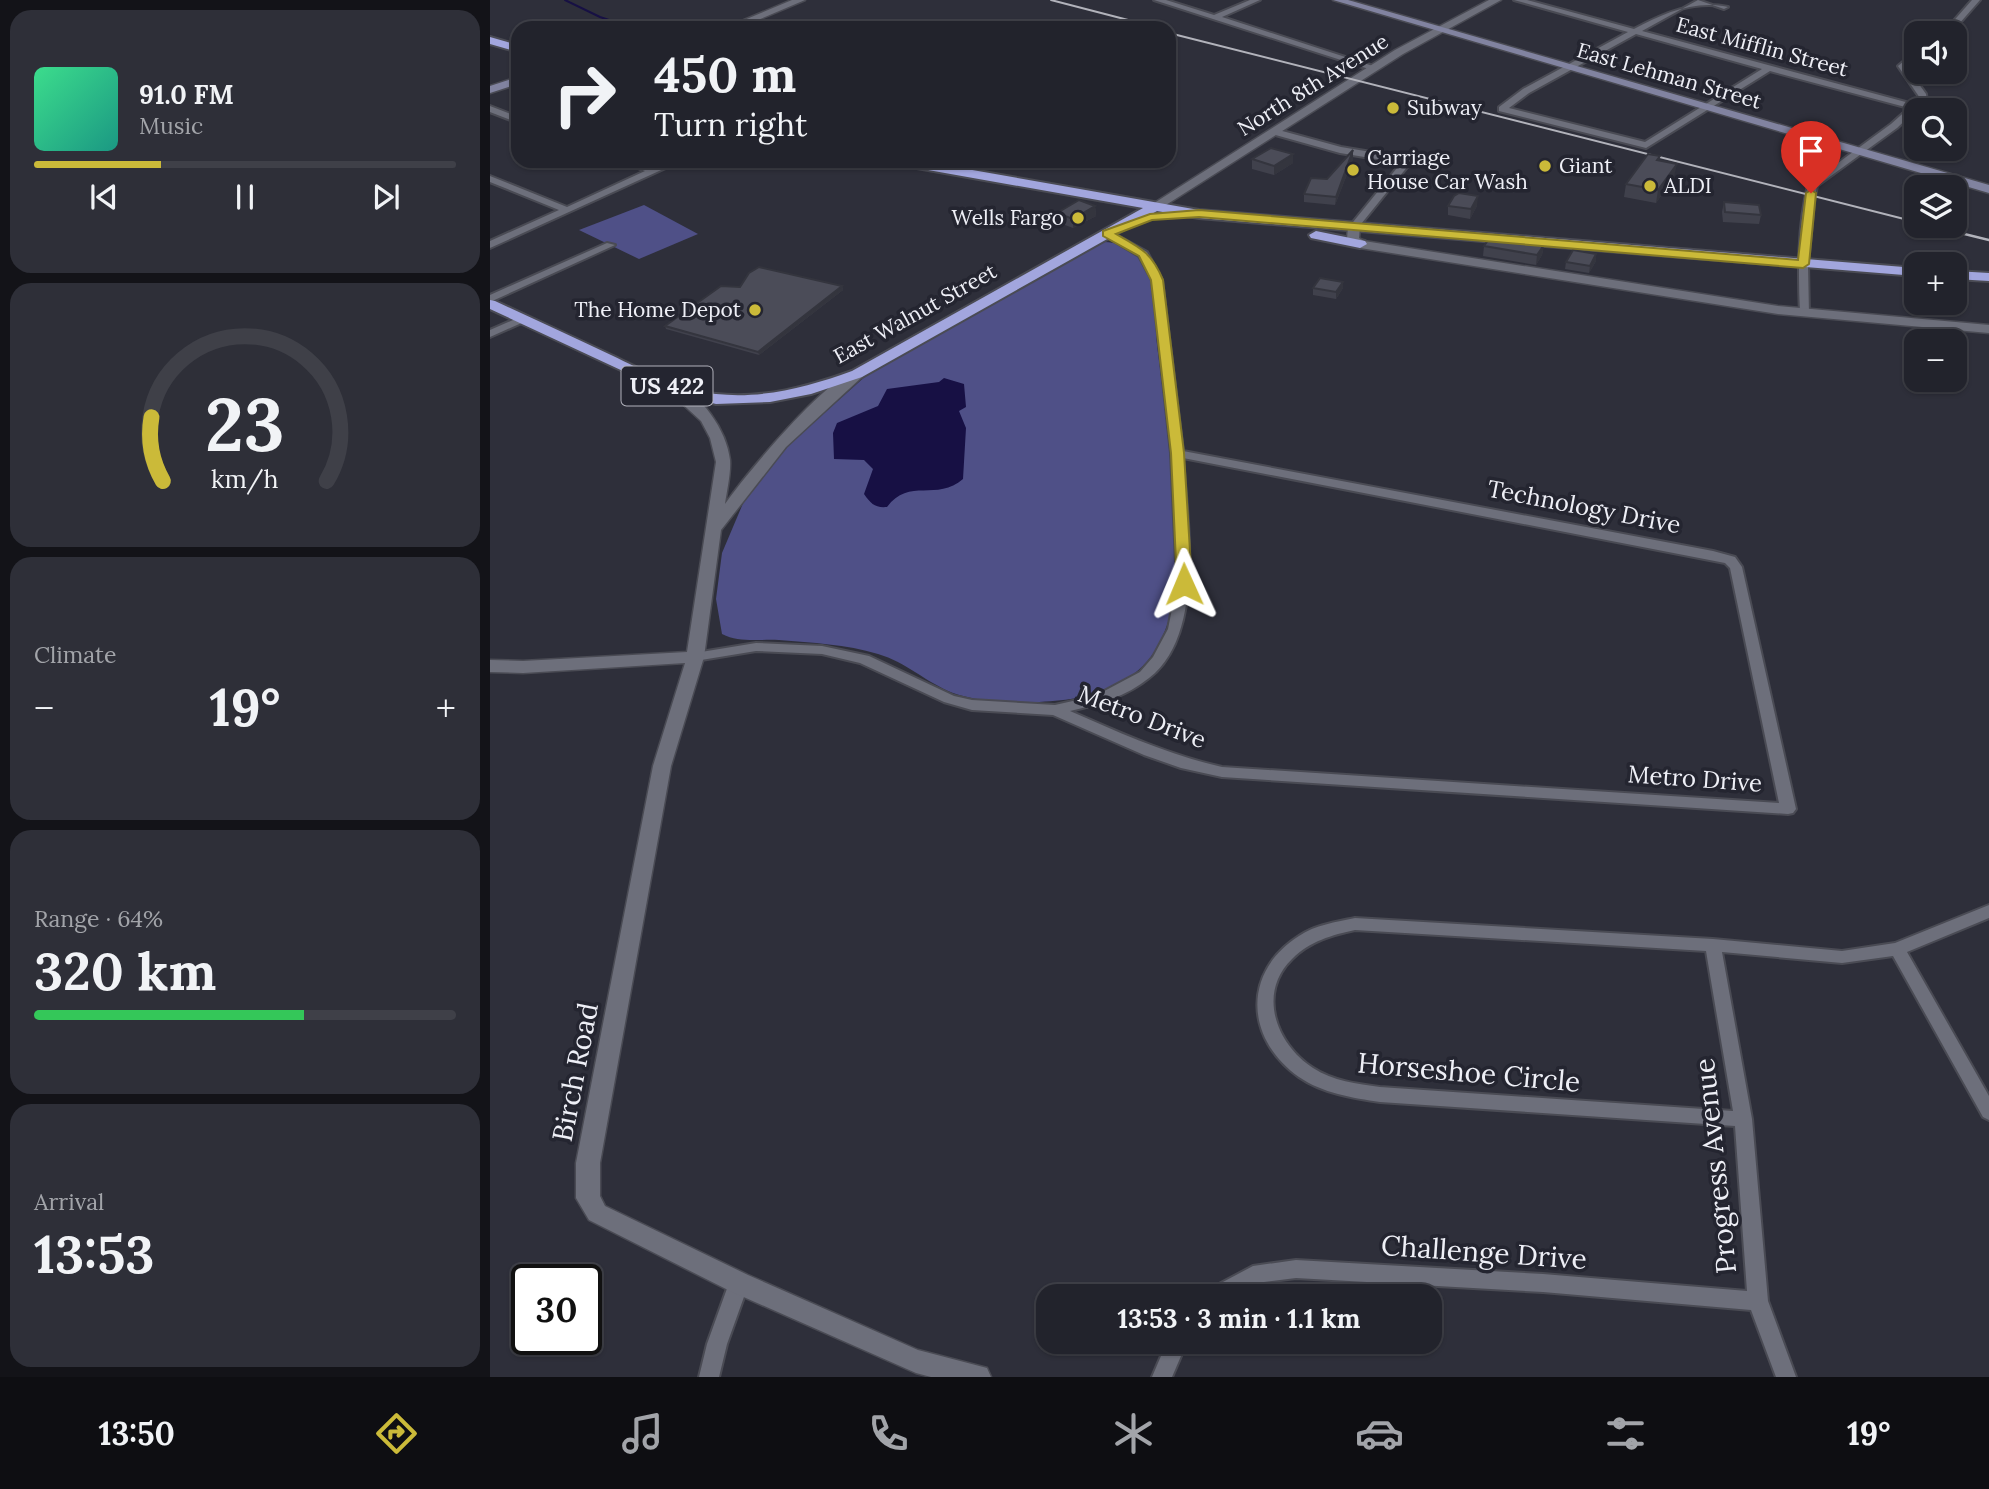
<!DOCTYPE html>
<meta charset="utf-8">
<style>
:root{--surface:#22232c;--page:#2e2f38;--text:#f1f3f6;--muted:#a2a4a9;--line:#3f4048;--accent:#cbba39}
body{margin:0;font-family:Lora,serif;background:var(--page);color:var(--text);height:100vh;display:flex;flex-direction:column;font-size:26px;white-space:nowrap}
*{box-sizing:border-box;margin:0}
p{font-size:23px;color:var(--muted)}
.icon{flex:none;width:38px;height:38px;fill:none;stroke:currentColor;stroke-width:2;stroke-linecap:round;stroke-linejoin:round}
.map{position:relative;flex:1;overflow:hidden}
.drawer{display:flex;flex-direction:column;gap:10px;padding:10px;background:#131318;width:490px}
.drawer>*{flex:none}
.banner{position:absolute;left:21px;top:21px;width:665px;height:147px;border-radius:21px;box-shadow:0 2px 5px #0004,0 0 0 2px var(--line);background:#22232c;color:var(--text);overflow:hidden}
.buttons{position:absolute;left:1414px;top:21px;display:grid;gap:14px}
.buttons a{display:grid;place-items:center;width:63px;height:63px;border-radius:14px;background:var(--surface);box-shadow:0 2px 5px #0004,0 0 0 2px var(--line);font-size:35px}
.speed{position:absolute;left:21px;top:1264px;display:flex;gap:14px;font-size:35px;font-weight:700;text-align:center}
.speed>*{display:grid;place-content:center;width:91px;height:91px;border-radius:50%;background:var(--surface);box-shadow:0 2px 5px #0004,0 0 0 2px var(--line);line-height:1}
.speed .limit{border:4px solid #111;border-radius:10px;background:#fff;color:#111}
.pin{position:absolute;display:grid;place-items:center;width:60px;height:60px;color:#fff;margin:-72px -30px;border-radius:50% 50% 50% 0;rotate:-45deg;box-shadow:0 0 7px #0007}
.pin .icon{rotate:45deg}
.me{position:absolute;width:77px;margin:-38px;rotate:359deg;stroke-linejoin:round;filter:drop-shadow(0 0 5px #0008)}
.turn{display:flex;align-items:center;gap:24px;height:147px;padding:0 28px;font-size:32px}
.turn .icon{width:91px;height:91px;stroke-width:2.5}
.turn b{display:block;font-size:49px;line-height:60px}
.big{font-size:52px;font-weight:700;line-height:1.1}
.drawer .widget{flex:1;display:flex;flex-direction:column;justify-content:center;gap:10px;min-width:0;padding:0 24px;border-radius:21px;background:var(--page)}
.drawer .dial{align-items:center;gap:0}
.dial svg{height:182px;overflow:visible;fill:none;stroke:var(--line);stroke-width:7;stroke-linecap:round;text-anchor:middle}
.dial text{fill:var(--text);stroke:none}
.song{display:flex;align-items:center;gap:21px}
.cover{width:84px;height:84px;border-radius:10px;background:linear-gradient(135deg,hsl(150 70% 55%),hsl(170 70% 35%))}
.played{height:7px;border-radius:4px;background:linear-gradient(90deg,var(--accent) 30%,var(--line) 30%)}
.keys{display:flex;justify-content:space-around;direction:ltr}
.heat{display:flex;justify-content:space-between;align-items:center;font-size:38px;direction:ltr}
.charge{height:10px;border-radius:5px;background:linear-gradient(90deg,#34c759 64%,var(--line) 0)}
.trip{position:absolute;left:546px;top:1284px;width:406px;height:70px;border-radius:21px;background:var(--surface);box-shadow:0 2px 5px #0004,0 0 0 2px var(--line);font-weight:700;line-height:70px;text-align:center}
.tabs{display:flex;height:112px;justify-content:space-around;align-items:center;background:#0e0e12;color:var(--muted)}
.tabs .icon{width:49px;height:49px}
.tabs .active{color:var(--accent)}
.tabs b{font-size:32px;color:var(--text)}
main{display:flex;flex:1;min-height:0}
.map>svg:first-child{display:block}
</style>
<main>
<section class="drawer">
<div class="widget">
<div class="song"><i class="cover"></i><div><b>91.0 FM</b><p>Music</p></div></div>
<div class="played"></div>
<div class="keys"><svg class="icon" aria-label="previous" viewBox="0 0 24 24"><path d="M18 5L8 12l10 7zM5 5v14"/></svg><svg class="icon" aria-label="pause" viewBox="0 0 24 24"><path d="M8 5v14M16 5v14"/></svg><svg class="icon" aria-label="next" viewBox="0 0 24 24"><path d="M6 5l10 7-10 7zM19 5v14"/></svg></div>
</div>
<div class="widget dial"><svg viewBox="0 0 100 80">
<path d="M14 69A42 42 0 1 1 86 69"/>
<path d="M14 69A42 42 0 0 1 9 41" stroke="#cbba39"/>
<text x="50" y="56" font-size="32" font-weight="700">23</text>
<text x="50" y="72" font-size="11">km/h</text>
</svg></div>
<div class="widget"><p>Climate</p>
<div class="heat"><a>−</a><b class="big">19°</b><a>+</a></div>
</div>
<div class="widget"><p>Range · 64%</p><b class="big">320 km</b><div class="charge"></div></div>
<div class="widget"><p>Arrival</p><b class="big">13:53</b></div>
</section>
<div class="map">
<svg width="1499" height="1377" viewBox="0 0 1499 1377">
<rect width="100%" height="100%" fill="#2e2f3a"/>
<g fill="#4f5087">
<path d="M154 205 208 234 149 259 89 230Z"/>
<path d="M612 242C633 241 653 255 660 276 666 295 665 325 667 345 675 406 682 468 685 530 686 555 689 584 682 609 670 653 653 676 609 692 576 705 497 706 463 693 437 683 416 662 388 654 356 644 322 643 289 640 268 639 250 643 232 634L226 599 232 553 254 501 286 456 378 374Z"/>
</g>
<path fill="#171044" d="M454 378 474 384 476 407 469 411 476 428 473 479C447 502 419 477 397 507 385 508 381 504 374 494L383 469 374 460 344 459 343 433 347 423 388 406 397 389 449 382Z"/>
<g fill="none" stroke-linecap="round" stroke-linejoin="round">
<path stroke="#171044" stroke-width="2" d="M75 0 110 17 143 28"/>
<g stroke="#4a4b54" stroke-width="4">
<g id="minor">
<path d="M664 0H676L724 15 760 0H770L732 17 889 68 882 70Z"/>
<path d="M1024 0H1037L1144 29C1174 13 1204 0 1238 7L1234 9 1208 0 1152 31 1423 104 1430 98 1408 66 1426 51V57L1416 66 1436 94 1437 101 1430 110H1426L1407 128 1327 186 1324 201 1318 264 1319 315H1311L1310 313C1308 270 1308 227 1318 185L1401 124 1419 108 1280 71 1156 148 1009 111V107L1033 89 1138 32ZM1146 34 1272 69 1155 142 1019 108 1039 93Z"/>
<path d="M1482 0H1490L1461 33H1453Z"/>
<path d="M0 106 28 117V123L0 112Z"/>
<path d="M785 129 851 147 917 158 922 161 867 229 864 230 859 227 911 163 850 153 782 134 781 132Z"/>
<path d="M131 161H144L163 168 179 161H191L0 248V241L69 210 0 182V176L77 207 155 171Z"/>
<path d="M617 230 657 252 672 280 693 451 1223 551 1245 557 1252 567 1306 809 1303 813 1298 814 732 777 691 768 654 755 563 715 482 710 454 702 370 663 332 654 266 651 205 661 200 660 198 657 200 654 205 653 266 643 332 646 379 656 464 696 482 700 565 705 605 696 650 672 663 657 678 629 687 584 681 453 662 280 649 256 614 235 612 233ZM693 458 1235 563 1240 568 1289 803 732 767C679 755 630 733 580 711 608 705 637 696 659 678 716 634 697 521 693 458Z"/>
<path d="M117 243 125 245 0 302V295Z"/>
<path d="M32 316 37 319 36 321 0 337V330Z"/>
<path d="M1499 905V918L1417 952 1499 1096V1120L1493 1117 1403 956 1352 963 1232 952 1262 1119 1278 1301 1306 1377H1286L1261 1310 1053 1292 806 1278 766 1283 742 1297H713L716 1291 763 1266 806 1260 1053 1274 1257 1291 1245 1126 890 1102C863 1098 832 1093 809 1077 755 1039 752 972 809 936 825 925 846 922 865 918L1223 939 1352 951 1405 943ZM865 930 1216 951 1243 1111 890 1087C867 1084 843 1081 823 1068 786 1044 767 993 802 959 820 941 842 935 865 930Z"/>
<path d="M249 1274 256 1277 259 1283 237 1344 229 1377H209L217 1344 239 1283 242 1277Z"/>
<path d="M677 1342H697L682 1377H662Z"/>
</g>
</g>
<g stroke="#4a4b54" stroke-width="3">
<g id="tertiary">
<path d="M302 0H315L249 28H235Z"/>
<path d="M999 0H1011L913 54 668 210 658 207 905 50Z"/>
<path d="M864 223 870 227 869 238 874 241 1288 306 1499 325V333L1288 314 870 248 857 239 858 227Z"/>
<path d="M367 370 374 374 372 377 296 447 231 530 214 657 181 766 110 1163V1196L115 1206 258 1275 428 1350 497 1368 501 1377H441L426 1373 240 1291 99 1220 86 1198V1163L163 766 195 663 33 673 0 672V660L33 661 197 652 226 462 220 438 211 421 175 388 182 384C211 392 237 431 240 460 241 473 237 490 235 504 256 474 335 379 367 370Z"/>
</g>
</g>
<g stroke="#4a4b54" stroke-width="3">
<g id="secondary">
<path d="M843 0H858L1499 185V193Z"/>
<path d="M28 77V84L0 93V86Z"/>
</g>
</g>
<g stroke="#4a4b54" stroke-width="4">
<g id="trunk">
<path d="M0 37 28 45V52L0 44Z"/>
<path d="M404 161H431L709 210 1426 268V276L709 218 667 211 372 377 321 394 280 402 226 404 178 392 0 309V300L5 301C44 319 83 337 121 355 155 371 189 391 226 394 273 399 318 387 362 371L653 208 410 165Z"/>
<path d="M826 231 875 241 877 244 870 248 821 238 819 235Z"/>
<path d="M1465 271 1499 273V281L1465 279Z"/>
</g>
</g>
<use href="#minor" fill="#6d6f7b" fill-rule="evenodd"/>
<use href="#tertiary" fill="#6d6f7b" fill-rule="evenodd"/>
<use href="#secondary" fill="#8183a0" fill-rule="evenodd"/>
<use href="#trunk" fill="#a2a6de" fill-rule="evenodd"/>
<g stroke="#b2b3bb" stroke-width="2">
<path d="M561 0 669 28"/>
<path d="M679 33 1426 222"/>
<path d="M1442 226 1457 230"/>
</g>
<path stroke="#b2b3bb" stroke-width="2.5" d="M1450 228 1499 240"/>
</g>
<g fill="#40414c">
<path d="M803 154V163L784 175 762 169V159Z"/>
<path d="M1170 156 1169 161 1184 177 1166 203 1134 197 1136 184Z"/>
<path d="M863 159 845 205 814 202V194L837 179Z"/>
<path d="M1234 202 1271 215 1269 224 1233 222 1232 212Z"/>
<path d="M605 206 606 216 583 228 567 222V213Z"/>
<path d="M958 206H987L980 219 958 215Z"/>
<path d="M1054 245 1052 255 1046 265 993 256 994 246Z"/>
<path d="M1106 261 1099 273 1075 269 1076 262Z"/>
<path d="M853 282V288L846 299 823 295V288Z"/>
<path d="M352 286 353 290 269 355 176 329 175 326 250 287Z"/>
</g>
<g fill="#34353e">
<path d="M863 150V159L845 205 846 197Z"/>
<path d="M803 154V163L784 175V166Z"/>
<path d="M1187 164 1184 177 1166 203 1168 190Z"/>
<path d="M988 196 987 206 980 219 981 209Z"/>
<path d="M605 206 606 216 583 228V219Z"/>
<path d="M1054 245 1052 255 1046 265 1047 255Z"/>
<path d="M1106 254V261L1099 273 1100 266Z"/>
<path d="M853 282V288L846 299V292Z"/>
<path d="M352 286 353 290 269 355 268 352Z"/>
</g>
<g fill="#4b4c58" stroke="#34353e" stroke-width="2">
<path d="M781 148 803 154 784 166 762 159Z"/>
<path d="M863 150 846 197 814 194 821 178 837 179Z"/>
<path d="M1158 154 1170 156 1167 160 1187 164 1168 190 1136 184Z"/>
<path d="M969 193 988 196 981 209 958 206 964 196Z"/>
<path d="M589 200 605 206 583 219 567 213Z"/>
<path d="M1234 202 1269 205 1271 215 1235 212Z"/>
<path d="M1001 236 1054 245 1047 255 994 246Z"/>
<path d="M1083 250 1106 254 1100 266 1076 262Z"/>
<path d="M269 267 352 286 268 352 175 326 231 286 250 287 259 273Z"/>
<path d="M830 278 853 282 846 292 823 288Z"/>
</g>
<path fill="#cbba39" stroke="#847925" stroke-width="2" d="M1321 190 1326 193 1319 264 1313 268 709 217 662 220 626 234C651 248 662 253 673 280L694 453 702 584 694 588 687 584 681 453 661 280 649 256 613 236V231L660 214 709 210 1308 260 1316 193Z"/>
<g fill="#cbba39" stroke="#242530" stroke-width="2.5">
<circle cx="903" cy="108" r="7"/>
<circle cx="1055" cy="166" r="7"/>
<circle cx="863" cy="170" r="7"/>
<circle cx="1160" cy="186" r="7"/>
<circle cx="588" cy="218" r="7"/>
<circle cx="265" cy="310" r="7"/>
</g>
<g text-anchor="middle" stroke-width="7" stroke-linejoin="round" paint-order="stroke">
<g font-size="21" fill="#eeeff6" stroke="#242530">
<text transform="translate(1272 47) rotate(15)" y="7">East Mifflin Street</text>
<text transform="translate(1179 76) rotate(16)" y="7">East Lehman Street</text>
<text transform="translate(823 85) rotate(-32)" y="7">North 8th Avenue</text>
<text transform="translate(425 314) rotate(-29)" y="7">East Walnut Street</text>
</g>
<g font-size="21" fill="#eeeff6" stroke="#242530" text-anchor="start">
<text x="917" y="115">Subway</text>
<text x="877" y="165">Carriage<tspan x="877" dy="24">House Car Wash</tspan></text>
<text x="1069" y="173">Giant</text>
<text x="1174" y="193">ALDI</text>
<text x="574" y="225" text-anchor="end">Wells Fargo</text>
<text x="251" y="317" text-anchor="end">The Home Depot</text>
</g>
<rect fill="#242530" stroke="#b1b2bb" stroke-width="2" x="131.5" y="366.5" width="91" height="39" rx="5"/>
<g font-size="23" font-weight="bold" fill="#eeeff6">
<text x="177" y="394">US 422</text>
</g>
<g font-size="24" fill="#eeeff6" stroke="#242530">
<text transform="translate(1094 507) rotate(11)" y="8">Technology Drive</text>
<text transform="translate(652 717) rotate(21)" y="8">Metro Drive</text>
<text transform="translate(1205 779) rotate(4)" y="8">Metro Drive</text>
</g>
<g font-size="28" fill="#eeeff6" stroke="#242530">
<text transform="translate(85 1072) rotate(-79)" y="10">Birch Road</text>
<text transform="translate(979 1072) rotate(5)" y="10">Horseshoe Circle</text>
<text transform="translate(1225 1166) rotate(-96)" y="10">Progress Avenue</text>
<text transform="translate(994 1252) rotate(4)" y="10">Challenge Drive</text>
</g>
</g>
</svg>
<div class="buttons">
<a><svg class="icon" aria-label="sound" viewBox="0 0 24 24"><path d="M4 9h4l5-4v14l-5-4H4zM17 9q2 3 0 6"/></svg></a>
<a><svg class="icon" aria-label="search" viewBox="0 0 24 24"><circle cx="10" cy="10" r="6"/><path d="M15 15l6 6"/></svg></a>
<a><svg class="icon" aria-label="layers" viewBox="0 0 24 24"><path d="M12 4l9 5-9 5-9-5zM3 14l9 5 9-5"/></svg></a>
<a>+</a>
<a>−</a>
</div>
<div class="speed"><div class="limit">30</div></div>
<div class="pin" style="left:1321px;top:193px;background:#d93025"><svg class="icon" aria-label="arrive" viewBox="0 0 24 24"><path d="M6 21V4h12l-3 4 3 4H6"/></svg></div>
<svg class="me" style="left:694px;top:584px" viewBox="-20 -20 40 40"><path d="M0-17L14 15 0 8-14 15z" fill="#cbba39" stroke="#fff" stroke-width="4"/></svg>
<div class="trip">13:53 · 3 min · 1.1 km</div>
<div class="banner">
<div class="turn"><svg class="icon" aria-label="right" viewBox="0 0 24 24"><path d="M7 20v-9h11M14 6l5 5-5 5"/></svg><div><b>450 m</b>Turn right</div></div>
</div>
</div>
</main>
<nav class="tabs">
<b>13:50</b>
<svg class="icon active" aria-label="directions" viewBox="0 0 24 24"><path d="M12 3l9 9-9 9-9-9zM9 14v-3h6M13 9l2 2-2 2"/></svg>
<svg class="icon" aria-label="music" viewBox="0 0 24 24"><path d="M9 18V5l10-2v13"/><circle cx="6" cy="18" r="3"/><circle cx="16" cy="16" r="3"/></svg>
<svg class="icon" aria-label="phone" viewBox="0 0 24 24"><path d="M5 4h4l2 5-3 2q2 4 5 5l2-3 5 2v4C11 20 4 13 5 4z"/></svg>
<svg class="icon" aria-label="climate" viewBox="0 0 24 24"><path d="M12 3v18M4 7l16 10M4 17L20 7"/></svg>
<svg class="icon" aria-label="car" viewBox="0 0 24 24"><path d="M5 17H2v-5l4-1 3-4h7l3 4 3 1v5h-3M9 17h6M6 11h13"/><circle cx="7" cy="17" r="2"/><circle cx="17" cy="17" r="2"/></svg>
<svg class="icon" aria-label="filters" viewBox="0 0 24 24"><path d="M4 7h16M4 17h16"/><circle cx="9" cy="7" r="2"/><circle cx="15" cy="17" r="2"/></svg>
<b>19°</b>
</nav>
